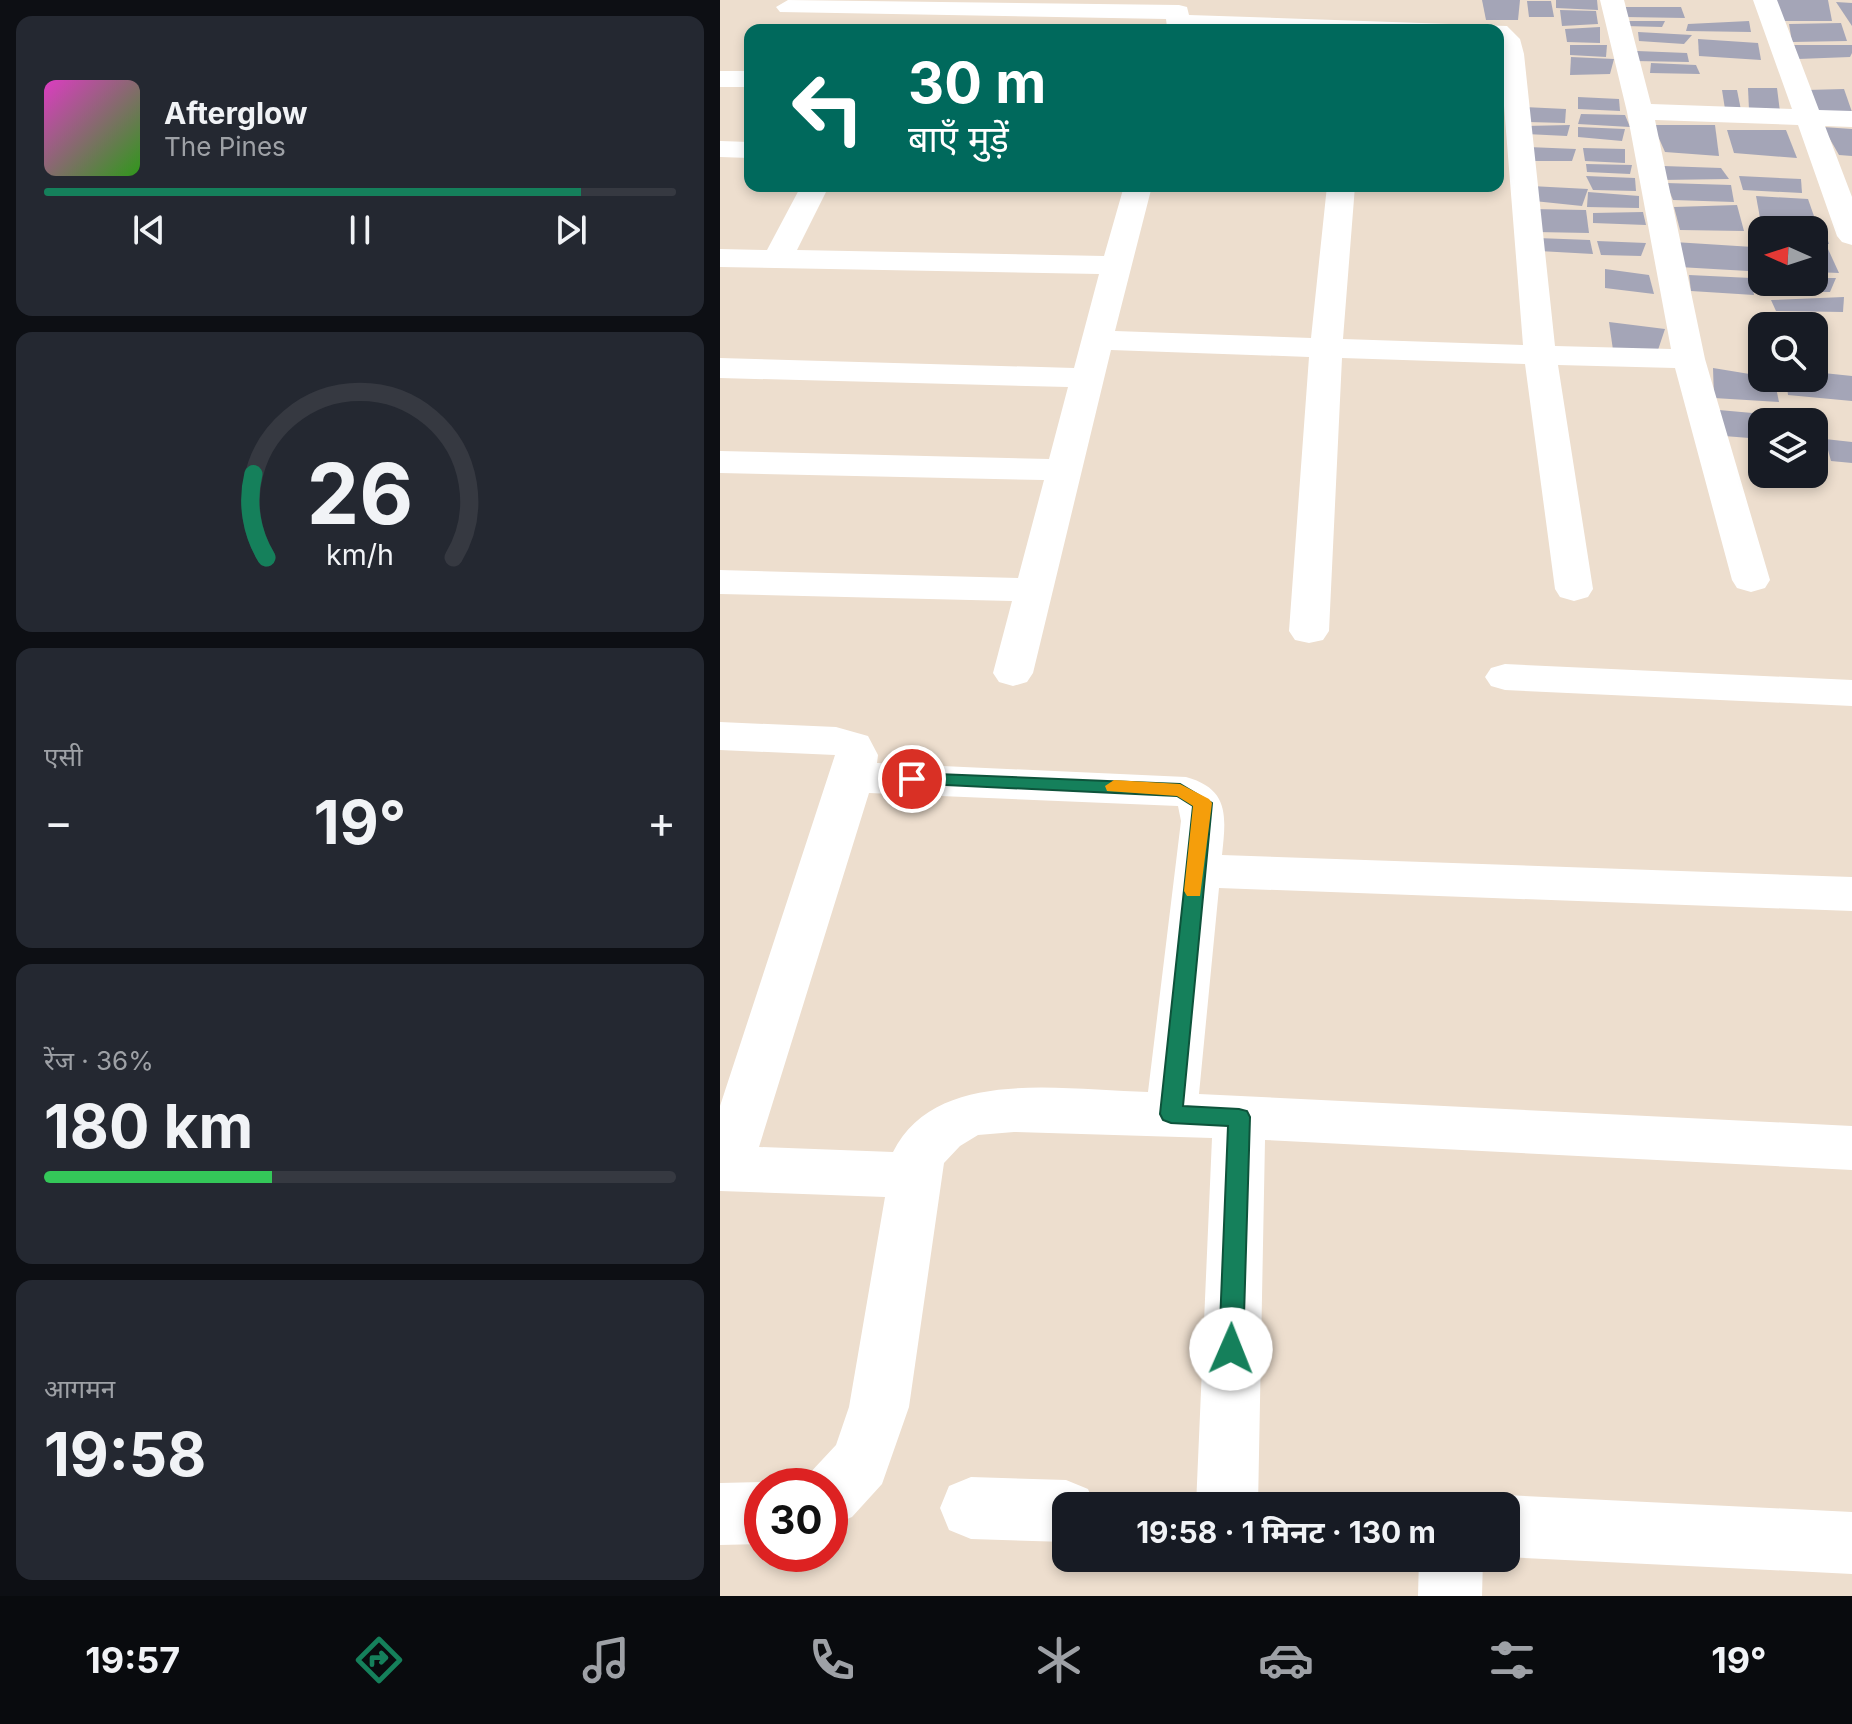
<!DOCTYPE html>
<html lang="hi">
<meta charset="utf-8">
<style>
:root{--surface:#171b24;--page:#242831;--text:#f1f3f6;--muted:#9ea1a6;--line:#363941;--accent:#15805b}
body{margin:0;font-family:Inter,"Noto Sans Devanagari",sans-serif;background:var(--page);color:var(--text);height:100vh;display:flex;flex-direction:column;font-size:30px;white-space:nowrap}
*{box-sizing:border-box;margin:0}
p{font-size:26px;color:var(--muted)}
.icon{flex:none;width:44px;height:44px;fill:none;stroke:currentColor;stroke-width:2;stroke-linecap:round;stroke-linejoin:round}
.map{position:relative;flex:1;overflow:hidden}
.panel{display:flex;flex-direction:column;gap:16px;padding:16px;background:#0d0f14;width:720px}
.panel>*{flex:none}
.banner{position:absolute;left:24px;top:24px;width:760px;height:168px;border-radius:16px;box-shadow:0 4px 12px #0003;background:#00695c;color:#fff;overflow:hidden}
.needle{width:52px;rotate:273deg}
.fabs{position:absolute;left:1028px;top:216px;display:grid;gap:16px}
.fabs a{display:grid;place-items:center;width:80px;height:80px;border-radius:16px;background:var(--surface);box-shadow:0 4px 12px #0003;font-size:40px}
.speed{position:absolute;left:24px;top:1468px;display:flex;gap:16px;font-size:40px;font-weight:700;text-align:center}
.speed>*{display:grid;place-content:center;width:104px;height:104px;border-radius:50%;background:var(--surface);box-shadow:0 4px 12px #0003;line-height:1}
.speed .limit{border:12px solid #d22;background:#fff;color:#111}
.pin{position:absolute;display:grid;place-items:center;width:68px;height:68px;color:#fff;margin:-34px;border:4px solid #fff;border-radius:50%;box-shadow:0 2px 8px #0007}
.me{position:absolute;width:88px;margin:-44px;rotate:1deg;stroke-linejoin:round;filter:drop-shadow(0 0 6px #0008)}
.turn{display:flex;align-items:center;gap:28px;height:168px;padding:0 32px;font-size:36px}
.turn .icon{width:104px;height:104px;stroke-width:2.5}
.turn b{display:block;font-size:56px;line-height:68px}
.big{font-size:60px;font-weight:700;line-height:1.1}
.panel .tile{flex:1;display:flex;flex-direction:column;justify-content:center;gap:12px;min-width:0;padding:0 28px;border-radius:16px;background:var(--page)}
.panel .dial{align-items:center;gap:0}
.dial svg{height:208px;overflow:visible;fill:none;stroke:var(--line);stroke-width:7;stroke-linecap:round;text-anchor:middle}
.dial text{fill:var(--text);stroke:none}
.song{display:flex;align-items:center;gap:24px}
.cover{width:96px;height:96px;border-radius:12px;background:linear-gradient(135deg,hsl(310 70% 55%),hsl(110 70% 35%))}
.played{height:8px;border-radius:4px;background:linear-gradient(90deg,var(--accent) 85%,var(--line) 85%)}
.keys{display:flex;justify-content:space-around;direction:ltr}
.heat{display:flex;justify-content:space-between;align-items:center;font-size:44px;direction:ltr}
.charge{height:12px;border-radius:6px;background:linear-gradient(90deg,#34c759 36%,var(--line) 0)}
.trip{position:absolute;left:332px;top:1492px;width:468px;height:80px;border-radius:16px;background:var(--surface);box-shadow:0 4px 12px #0003;font-weight:700;line-height:80px;text-align:center}
.tab-bar{display:flex;height:128px;justify-content:space-around;align-items:center;background:#090b0e;color:var(--muted)}
.tab-bar .icon{width:56px;height:56px}
.tab-bar .active{color:var(--accent)}
.tab-bar b{font-size:36px;color:var(--text)}
main{display:flex;flex:1;min-height:0}
.map>svg:first-child{display:block}
</style>
<main>
<section class="panel">
<div class="tile">
<div class="song"><i class="cover"></i><div><b>Afterglow</b><p>The Pines</p></div></div>
<div class="played"></div>
<div class="keys"><svg class="icon" aria-label="previous" viewBox="0 0 24 24"><path d="M18 5L8 12l10 7zM5 5v14"/></svg><svg class="icon" aria-label="pause" viewBox="0 0 24 24"><path d="M8 5v14M16 5v14"/></svg><svg class="icon" aria-label="next" viewBox="0 0 24 24"><path d="M6 5l10 7-10 7zM19 5v14"/></svg></div>
</div>
<div class="tile dial"><svg viewBox="0 0 100 80">
<path d="M14 69A42 42 0 1 1 86 69"/>
<path d="M14 69A42 42 0 0 1 9 37" stroke="#15805b"/>
<text x="50" y="56" font-size="32" font-weight="700">26</text>
<text x="50" y="72" font-size="11">km/h</text>
</svg></div>
<div class="tile"><p>एसी</p>
<div class="heat"><a>−</a><b class="big">19°</b><a>+</a></div>
</div>
<div class="tile"><p>रेंज · 36%</p><b class="big">180 km</b><div class="charge"></div></div>
<div class="tile"><p>आगमन</p><b class="big">19:58</b></div>
</section>
<div class="map">
<svg width="1132" height="1596" viewBox="0 0 1132 1596">
<rect width="100%" height="100%" fill="#eddece"/>
<g fill="#a4a5b7">
<path d="M762 0H800L798 20H766Z"/>
<path d="M836 0H877L878 10 836 8Z"/>
<path d="M1053 0H1108L1112 21H1061Z"/>
<path d="M807 1H831L834 17H809Z"/>
<path d="M1116 2 1132 3V26Z"/>
<path d="M905 7H961L965 18 906 17Z"/>
<path d="M840 10 876 11 878 24 842 26Z"/>
<path d="M904 21H945L942 27 905 26Z"/>
<path d="M1029 21 1031 32 966 31 968 24Z"/>
<path d="M1121 23 1127 41 1072 42 1069 24Z"/>
<path d="M880 27V43L847 42 845 29Z"/>
<path d="M918 32 972 35 964 44 919 41Z"/>
<path d="M978 39 1038 43 1041 60 979 56Z"/>
<path d="M850 45H887L886 57 850 55Z"/>
<path d="M1074 45H1132V53L1130 57 1078 59Z"/>
<path d="M917 51 967 53 969 62 915 61Z"/>
<path d="M851 57 894 59 890 74 850 75Z"/>
<path d="M931 63 976 65 980 74 930 73Z"/>
<path d="M1028 88H1057L1060 112 1029 110Z"/>
<path d="M1124 89 1132 112 1097 111 1087 90Z"/>
<path d="M1002 90H1017L1021 110 1005 109Z"/>
<path d="M858 97 899 99 900 111 858 109Z"/>
<path d="M802 107 846 109 845 123 808 122Z"/>
<path d="M861 114 905 115 910 127 858 124Z"/>
<path d="M850 125 847 136 806 134 805 126Z"/>
<path d="M933 125H995L999 156 945 152Z"/>
<path d="M858 127 905 129 902 141 858 137Z"/>
<path d="M1103 127 1132 129V156L1119 155Z"/>
<path d="M1007 130H1066L1077 158 1014 153Z"/>
<path d="M808 147 856 149 852 161H811Z"/>
<path d="M863 148 905 149V163L865 161Z"/>
<path d="M866 164 912 165 910 174 867 172Z"/>
<path d="M943 166 1001 168 1009 179 941 180Z"/>
<path d="M866 176 915 178 916 191 873 190Z"/>
<path d="M1019 176 1081 179 1082 193 1023 190Z"/>
<path d="M946 183 1011 185 1014 202 953 200Z"/>
<path d="M811 186 868 189 862 206 814 201Z"/>
<path d="M868 192 919 196V208L867 207Z"/>
<path d="M1036 196 1088 199 1095 219 1040 218Z"/>
<path d="M1017 205 1024 231 960 230 954 207Z"/>
<path d="M811 209 866 210 869 233 816 232Z"/>
<path d="M923 212 926 225 873 223V213Z"/>
<path d="M1102 222 1109 244H1094V230H1042V244L1033 223Z"/>
<path d="M817 238 870 240 873 254 819 251Z"/>
<path d="M877 241 926 243 921 256 881 255Z"/>
<path d="M954 242 1033 247 1028 271 959 267Z"/>
<path d="M1094 249H1108L1119 273 1094 272Z"/>
<path d="M885 269 929 275 934 294 885 288Z"/>
<path d="M969 275 1031 278 1034 295 971 291Z"/>
<path d="M1094 278H1116L1110 292H1051L1050 282H1094Z"/>
<path d="M1124 297 1123 312 1056 311 1051 300Z"/>
<path d="M889 322 945 329 938 350H893Z"/>
<path d="M993 368 1054 378 1059 402 994 398Z"/>
<path d="M1094 372 1132 376V401L1068 395 1066 378H1094Z"/>
<path d="M999 410 1066 416V422H1042V439L1004 436Z"/>
<path d="M1105 439 1132 442V463L1111 461Z"/>
</g>
<g fill="none" stroke-linecap="round" stroke-linejoin="round">
<g fill="#fff" fill-rule="evenodd">
<path d="M68 0 459 5 467 7 469 15 787 26 800 39 804 54 835 346 951 349 907 112 880 0H904L931 104 1072 109 1033 0H1057L1099 110 1132 111V127L1105 126 1132 197V245L1122 242 1117 236 1078 125 935 120 985 359 1050 580 1045 588 1031 592 1017 588 1012 580 955 368 838 365 873 589 868 597 854 601 840 597 835 589 805 364 622 358 609 631 603 640 589 643 575 640 569 631 589 357 391 350 313 673 307 682 293 686 279 682 273 673 292 601 0 594V570L298 578 324 480 0 473V451L329 459 348 387 0 378V358L354 368 379 274 0 267V249L47 250 81 186H109L77 250 384 256 404 186H432L395 331 591 338 607 186H635L623 339 803 345 778 30H487L447 27 446 19 60 12 56 7Z"/>
<rect x="0" y="71" width="30" height="16"/>
<path d="M0 141 30 142V158L0 157Z"/>
<path d="M785 664 1132 680V706L785 690 771 686 765 677 771 668Z"/>
<path d="M0 722 116 727 148 736 158 755 157 763 466 777C510 789 506 817 502 855L1132 877V911L499 888 479 1094 1132 1126V1170L545 1140 538 1506H476L492 1138 294 1132 258 1135 240 1146 224 1163 189 1407 162 1484 132 1517 110 1526V1486H83L88 1475 116 1445 129 1407 165 1197 0 1191V1106L115 755 0 750ZM149 793 458 806 461 821 428 1092C347 1091 216 1065 173 1152L39 1147Z"/>
<path d="M251 1477 346 1480 368 1489 375 1506H346V1542L251 1539 229 1530 220 1508 229 1486Z"/>
<path d="M42 1482 51 1486H42V1544L0 1545V1483Z"/>
<path d="M786 1495 1132 1512V1574L786 1557V1506H763Z"/>
<path d="M699 1558H763L762 1596H698Z"/>
</g>
</g>
<path fill="#15805b" stroke="#0e533b" stroke-width="2" d="M192 773 460 784 492 803 463 1106 519 1109 527 1111 530 1117 523 1349 520 1356 511 1360 502 1356 499 1349 508 1126 451 1123 443 1120 440 1114 473 806 457 796 185 783 183 779Z"/>
<path fill="#f59e0b" d="M394 780 460 784 489 799 492 803 480 896H467L464 891 473 806 457 796 387 791 385 786Z"/>
</svg>
<div class="fabs">
<a><svg class="needle" viewBox="-14 -14 28 28"><path d="M0-13l5 13h-10z" fill="#e53935"/><path d="M0 13l5-13h-10z" fill="#9ea1a6"/></svg></a>
<a><svg class="icon" aria-label="search" viewBox="0 0 24 24"><circle cx="10" cy="10" r="6"/><path d="M15 15l6 6"/></svg></a>
<a><svg class="icon" aria-label="layers" viewBox="0 0 24 24"><path d="M12 4l9 5-9 5-9-5zM3 14l9 5 9-5"/></svg></a>
</div>
<div class="speed"><div class="limit">30</div></div>
<div class="pin" style="left:192px;top:779px;background:#d93025"><svg class="icon" aria-label="arrive" viewBox="0 0 24 24"><path d="M6 21V4h12l-3 4 3 4H6"/></svg></div>
<svg class="me" style="left:511px;top:1349px" viewBox="-20 -20 40 40"><circle r="19" fill="#fff"/><path d="M0-13L10 11 0 6-10 11z" fill="#15805b"/></svg>
<div class="trip">19:58 · 1 मिनट · 130 m</div>
<div class="banner">
<div class="turn"><svg class="icon" aria-label="left" viewBox="0 0 24 24"><path d="M17 20v-9H6M10 6l-5 5 5 5"/></svg><div><b>30 m</b>बाएँ मुड़ें</div></div>
</div>
</div>
</main>
<nav class="tab-bar">
<b>19:57</b>
<svg class="icon active" aria-label="directions" viewBox="0 0 24 24"><path d="M12 3l9 9-9 9-9-9zM9 14v-3h6M13 9l2 2-2 2"/></svg>
<svg class="icon" aria-label="music" viewBox="0 0 24 24"><path d="M9 18V5l10-2v13"/><circle cx="6" cy="18" r="3"/><circle cx="16" cy="16" r="3"/></svg>
<svg class="icon" aria-label="phone" viewBox="0 0 24 24"><path d="M5 4h4l2 5-3 2q2 4 5 5l2-3 5 2v4C11 20 4 13 5 4z"/></svg>
<svg class="icon" aria-label="climate" viewBox="0 0 24 24"><path d="M12 3v18M4 7l16 10M4 17L20 7"/></svg>
<svg class="icon" aria-label="car" viewBox="0 0 24 24"><path d="M5 17H2v-5l4-1 3-4h7l3 4 3 1v5h-3M9 17h6M6 11h13"/><circle cx="7" cy="17" r="2"/><circle cx="17" cy="17" r="2"/></svg>
<svg class="icon" aria-label="filters" viewBox="0 0 24 24"><path d="M4 7h16M4 17h16"/><circle cx="9" cy="7" r="2"/><circle cx="15" cy="17" r="2"/></svg>
<b>19°</b>
</nav>
